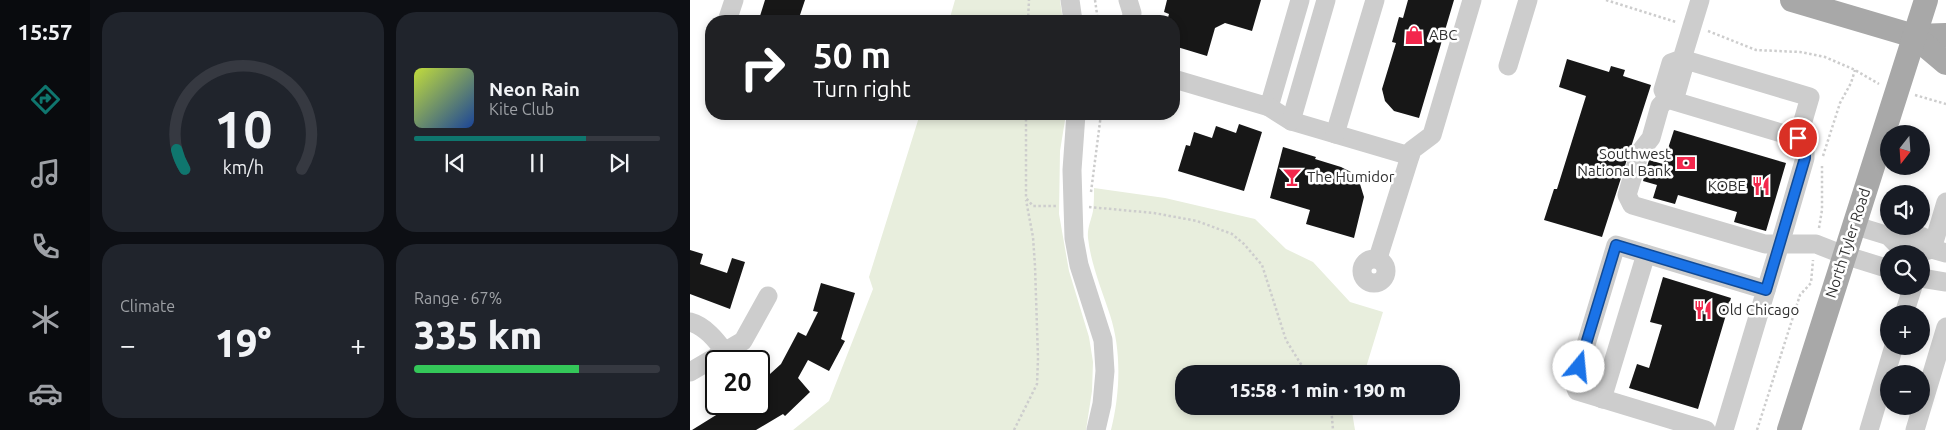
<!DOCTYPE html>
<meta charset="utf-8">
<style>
:root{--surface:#171b24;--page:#20242c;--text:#f1f3f6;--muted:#9ea1a6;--line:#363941;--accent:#0f766e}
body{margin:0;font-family:Ubuntu,sans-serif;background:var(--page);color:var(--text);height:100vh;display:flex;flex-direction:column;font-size:19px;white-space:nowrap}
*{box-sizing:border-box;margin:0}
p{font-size:16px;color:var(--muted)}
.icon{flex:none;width:28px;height:28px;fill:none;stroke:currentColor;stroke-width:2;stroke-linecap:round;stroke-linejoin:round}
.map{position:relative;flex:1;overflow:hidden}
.details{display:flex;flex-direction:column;gap:12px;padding:12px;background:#0d0f14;width:600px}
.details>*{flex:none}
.top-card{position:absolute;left:15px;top:15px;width:475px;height:105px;border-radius:20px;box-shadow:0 2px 8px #0003;background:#202124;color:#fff;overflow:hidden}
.needle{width:32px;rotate:197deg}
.buttons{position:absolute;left:1190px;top:125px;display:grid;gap:10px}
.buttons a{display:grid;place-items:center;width:50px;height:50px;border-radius:50%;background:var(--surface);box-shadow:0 2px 8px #0003;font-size:25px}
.speed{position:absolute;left:15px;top:350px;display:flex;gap:10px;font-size:25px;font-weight:700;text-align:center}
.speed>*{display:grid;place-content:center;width:65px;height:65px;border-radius:50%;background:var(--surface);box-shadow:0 2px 8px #0003;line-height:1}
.speed .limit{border:2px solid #111;border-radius:8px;background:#fff;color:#111}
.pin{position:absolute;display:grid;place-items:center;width:42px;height:42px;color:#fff;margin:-21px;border:2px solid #fff;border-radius:50%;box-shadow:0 1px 5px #0007}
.me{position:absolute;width:55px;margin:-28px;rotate:17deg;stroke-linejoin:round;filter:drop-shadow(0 0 4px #0008)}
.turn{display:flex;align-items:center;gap:18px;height:105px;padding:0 25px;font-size:22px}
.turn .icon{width:65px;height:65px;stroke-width:2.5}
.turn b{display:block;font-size:35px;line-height:42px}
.big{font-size:38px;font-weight:800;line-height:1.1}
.details .card{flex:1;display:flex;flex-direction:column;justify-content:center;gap:8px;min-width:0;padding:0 18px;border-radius:20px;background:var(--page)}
.details .dial{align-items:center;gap:0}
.dial svg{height:130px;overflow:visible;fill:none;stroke:var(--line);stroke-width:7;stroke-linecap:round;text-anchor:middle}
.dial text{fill:var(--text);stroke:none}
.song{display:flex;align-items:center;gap:15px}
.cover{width:60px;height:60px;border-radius:8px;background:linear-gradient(135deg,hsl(70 70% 55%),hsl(220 70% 35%))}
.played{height:5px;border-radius:2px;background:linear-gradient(90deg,var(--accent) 70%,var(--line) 70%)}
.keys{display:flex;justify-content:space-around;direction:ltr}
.heat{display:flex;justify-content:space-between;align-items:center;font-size:28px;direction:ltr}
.charge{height:8px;border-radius:4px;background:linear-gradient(90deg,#34c759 67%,var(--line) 0)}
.details .tiles{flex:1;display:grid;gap:12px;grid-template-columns:repeat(2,1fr)}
.trip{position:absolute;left:485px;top:365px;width:285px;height:50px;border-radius:20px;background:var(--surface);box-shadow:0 2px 8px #0003;font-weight:800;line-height:50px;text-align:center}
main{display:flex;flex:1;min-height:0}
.tab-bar{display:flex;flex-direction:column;width:90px;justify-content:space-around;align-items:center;background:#090b0e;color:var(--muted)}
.tab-bar .icon{width:35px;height:35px}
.tab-bar .active{color:var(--accent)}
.tab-bar b{font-size:22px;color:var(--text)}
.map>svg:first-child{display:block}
</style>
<main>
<nav class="tab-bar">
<b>15:57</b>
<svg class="icon active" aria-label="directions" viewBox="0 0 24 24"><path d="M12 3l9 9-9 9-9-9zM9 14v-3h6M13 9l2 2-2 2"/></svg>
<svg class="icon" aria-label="music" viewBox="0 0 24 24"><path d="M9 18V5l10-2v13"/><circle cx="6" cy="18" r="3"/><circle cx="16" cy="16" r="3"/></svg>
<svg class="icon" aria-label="phone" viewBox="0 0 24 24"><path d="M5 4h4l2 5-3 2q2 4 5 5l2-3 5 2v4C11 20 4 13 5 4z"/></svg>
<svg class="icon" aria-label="climate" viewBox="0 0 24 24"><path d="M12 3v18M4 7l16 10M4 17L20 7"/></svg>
<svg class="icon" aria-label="car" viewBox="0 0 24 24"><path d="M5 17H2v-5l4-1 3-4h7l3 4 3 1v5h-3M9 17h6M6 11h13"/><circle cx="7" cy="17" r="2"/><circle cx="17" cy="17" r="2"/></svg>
</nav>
<section class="details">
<div class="tiles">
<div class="card dial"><svg viewBox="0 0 100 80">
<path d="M14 69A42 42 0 1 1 86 69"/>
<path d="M14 69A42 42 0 0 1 9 57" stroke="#0f766e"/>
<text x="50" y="56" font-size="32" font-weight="700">10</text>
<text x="50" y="72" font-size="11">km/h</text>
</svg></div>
<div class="card">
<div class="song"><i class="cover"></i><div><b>Neon Rain</b><p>Kite Club</p></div></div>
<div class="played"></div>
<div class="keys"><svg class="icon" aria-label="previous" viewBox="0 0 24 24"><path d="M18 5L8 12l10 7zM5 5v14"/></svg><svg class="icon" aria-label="pause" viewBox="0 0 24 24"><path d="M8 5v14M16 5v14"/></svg><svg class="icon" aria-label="next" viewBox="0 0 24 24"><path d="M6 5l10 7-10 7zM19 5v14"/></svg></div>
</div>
<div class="card"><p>Climate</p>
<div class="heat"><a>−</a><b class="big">19°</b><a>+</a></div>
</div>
<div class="card"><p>Range · 67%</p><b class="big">335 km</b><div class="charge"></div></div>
</div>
</section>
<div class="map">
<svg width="1256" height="430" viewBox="0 0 1256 430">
<rect width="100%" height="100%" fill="#fff"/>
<g fill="#e8eedd">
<path d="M265 0H370L373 21H259Z"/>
<path d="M230 114H376L370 151 369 214 379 271 399 337 403 362 402 391 396 430H103L139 401 183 289 179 277Z"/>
<path d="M404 188 475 198 565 219 596 249 623 262 660 302 693 312 674 374H494V406H664L662 412 665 430H421C430 394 432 352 420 315 412 290 401 265 398 238 397 228 401 221 403 211 404 204 404 196 404 188Z"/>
</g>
<g fill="#171717">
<path d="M75 0H115L108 21H89L70 16Z"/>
<path d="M477 0H571L562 31 535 23 525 28 517 56 484 46V21H477L479 14 474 12Z"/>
<path d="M718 0H764L729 118 704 111 695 101 692 89 706 43 702 42 709 17 713 18Z"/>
<path d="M877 59 919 72 921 66 935 70 933 76 961 85 912 237 854 220 864 189H867L896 96 869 87Z"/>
<path d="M549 124 572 132 554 191 488 171 496 145 500 146 504 132 522 138 526 126 546 133Z"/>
<path d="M984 130 1096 163 1076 231 1044 222 1047 212 988 195 985 204 963 198 967 185 953 181 959 160 973 164Z"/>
<path d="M593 147 626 157 625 159 651 167 661 172 670 184 674 197 664 238 616 224 620 210 580 198Z"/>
<path d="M0 250 13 254 10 264 37 273 42 258 55 262 40 309 0 294Z"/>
<path d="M973 277 1041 298 1008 409 939 388 947 364 959 368 972 325 960 322Z"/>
<path d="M131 283 165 293 151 339 155 341 139 371 118 360 108 378 120 392 95 416 93 414 66 430H2L31 412 26 404H69V384L91 364 108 332 116 336 128 312 123 311Z"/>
</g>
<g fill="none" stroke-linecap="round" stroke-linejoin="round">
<g stroke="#cdcdcd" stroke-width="2.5" stroke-dasharray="2.5 2.5" stroke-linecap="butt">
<path d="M405 0 408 21"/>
<path d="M916 0 986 22"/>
<path d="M338 21 339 0"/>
<path d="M1018 31 1066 50 1110 52 1135 57 1165 70 1189 84"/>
<path d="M1225 95 1256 104"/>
<path d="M336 114V198L343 206H366"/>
<path d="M1133 156 1150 103 1161 83 1165 70"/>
<path d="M401 192 411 114"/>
<path d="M399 207 464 213 507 221 542 234 554 244 572 265 596 340 617 374"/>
<path d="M1129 228 1132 210V166"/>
<path d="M641 406 643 430"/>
<path d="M324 430 347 384 348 358 345 266 343 237 336 200"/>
<path d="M1067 430 1110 295 1121 283 1123 260"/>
</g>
<g stroke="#cdcdcd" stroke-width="19">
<path d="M380 0 383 21"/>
<path d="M438 0 442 13 441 21"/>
<path d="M1010 0 992 59 994 66 986 94 977 99 970 106 961 138 950 152 937 195 942 205 1075 244H1090L1115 158V145L1108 138 977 99 973 90 981 63 992 59 1120 97 1108 138"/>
<path d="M37 21 44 0"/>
<path d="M818 66 838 0"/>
<path d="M484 79 579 107 610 0"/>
<path d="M579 107 601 121 720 156"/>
<path d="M386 114 382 170 384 238 389 265 413 340 415 371 412 404 406 430"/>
<path d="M601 121 636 0"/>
<path d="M645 134 685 0"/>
<path d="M1163 225 1199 236 1215 232 1233 237 1242 249 1256 253"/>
<path d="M1199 236C1212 252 1223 255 1242 249"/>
<path d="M1242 249 1256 202"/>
<path d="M688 258 722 150 742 135 782 0"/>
<circle cx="684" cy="271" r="12"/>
<path d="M1231 278 1256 282"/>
<path d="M1076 290 1090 244H1126L1154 255 1199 269"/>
<path d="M1214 314 1223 286"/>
<path d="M0 322C15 326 26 340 35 352"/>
<path d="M0 372 53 341 78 296"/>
<path d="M912 399 956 254"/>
<path d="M1016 430 887 391 884 384 926 245 1076 290 1034 430"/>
<path d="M1179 430 1204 346"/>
<path d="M1225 430 1256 327"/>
</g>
<g stroke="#a8a8a8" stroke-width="24">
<path d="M1102 0 1224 36 1256 35"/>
<path d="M1224 36 1256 63"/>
<path d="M1099 430 1236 0"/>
</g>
</g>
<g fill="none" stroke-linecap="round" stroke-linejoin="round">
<g stroke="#114b97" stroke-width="12">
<path id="route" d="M889 367 926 245 1076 290 1115 158V145L1108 138"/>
</g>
<use href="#route" stroke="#1a73e8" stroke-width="9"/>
</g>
<defs>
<g id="shop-bare" transform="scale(1.5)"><path d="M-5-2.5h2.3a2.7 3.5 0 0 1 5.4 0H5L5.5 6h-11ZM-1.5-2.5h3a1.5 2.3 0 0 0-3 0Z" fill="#f3274c" stroke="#fff" stroke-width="2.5" paint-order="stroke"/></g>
<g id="bank-bare" transform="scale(1.5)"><path d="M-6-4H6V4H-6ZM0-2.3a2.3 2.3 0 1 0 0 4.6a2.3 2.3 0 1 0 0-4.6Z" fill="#f3274c" stroke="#fff" stroke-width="2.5" paint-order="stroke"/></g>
<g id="bar-bare" transform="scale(1.5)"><path d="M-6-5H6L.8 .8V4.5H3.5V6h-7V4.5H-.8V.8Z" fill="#f3274c" stroke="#fff" stroke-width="2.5" paint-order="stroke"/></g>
<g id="restaurant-bare" transform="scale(1.5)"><path d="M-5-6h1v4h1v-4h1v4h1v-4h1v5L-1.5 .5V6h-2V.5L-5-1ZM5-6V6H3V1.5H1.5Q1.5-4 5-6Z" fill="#f3274c" stroke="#fff" stroke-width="2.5" paint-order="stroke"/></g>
</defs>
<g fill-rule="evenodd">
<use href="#shop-bare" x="724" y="35"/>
<use href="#bank-bare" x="996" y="163"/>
<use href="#bar-bare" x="602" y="177"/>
<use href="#restaurant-bare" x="1071" y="186"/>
<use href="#restaurant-bare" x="1013" y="310"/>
</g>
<g text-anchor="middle" stroke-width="5" stroke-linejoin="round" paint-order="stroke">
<g font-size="15" fill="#303030" stroke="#fff" text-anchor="start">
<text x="739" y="40">ABC</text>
<text x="981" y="159" text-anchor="end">Southwest<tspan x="981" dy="17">National Bank</tspan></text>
<text x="617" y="182">The Humidor</text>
<text x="1056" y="191" text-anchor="end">KOBE</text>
<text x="1028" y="315">Old Chicago</text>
</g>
<g font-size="15" fill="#303030" stroke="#fff">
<text transform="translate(1158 243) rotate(-72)" y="5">North Tyler Road</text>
</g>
</g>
</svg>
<div class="buttons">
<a><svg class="needle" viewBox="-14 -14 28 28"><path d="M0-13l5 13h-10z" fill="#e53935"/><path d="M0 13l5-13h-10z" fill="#9ea1a6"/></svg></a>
<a><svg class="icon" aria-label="sound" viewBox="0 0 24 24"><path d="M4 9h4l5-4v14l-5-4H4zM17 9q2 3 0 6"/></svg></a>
<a><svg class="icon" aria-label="search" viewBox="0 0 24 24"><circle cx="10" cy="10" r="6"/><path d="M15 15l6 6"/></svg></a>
<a>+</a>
<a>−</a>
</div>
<div class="speed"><div class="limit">20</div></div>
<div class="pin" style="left:1108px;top:138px;background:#d93025"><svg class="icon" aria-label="arrive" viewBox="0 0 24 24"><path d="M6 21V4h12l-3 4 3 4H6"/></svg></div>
<svg class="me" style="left:889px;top:367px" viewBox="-20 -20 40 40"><circle r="19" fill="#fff"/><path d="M0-13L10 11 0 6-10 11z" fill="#1a73e8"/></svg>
<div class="trip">15:58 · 1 min · 190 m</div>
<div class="top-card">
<div class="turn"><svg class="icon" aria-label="right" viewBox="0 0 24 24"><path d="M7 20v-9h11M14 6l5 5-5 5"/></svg><div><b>50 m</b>Turn right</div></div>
</div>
</div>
</main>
